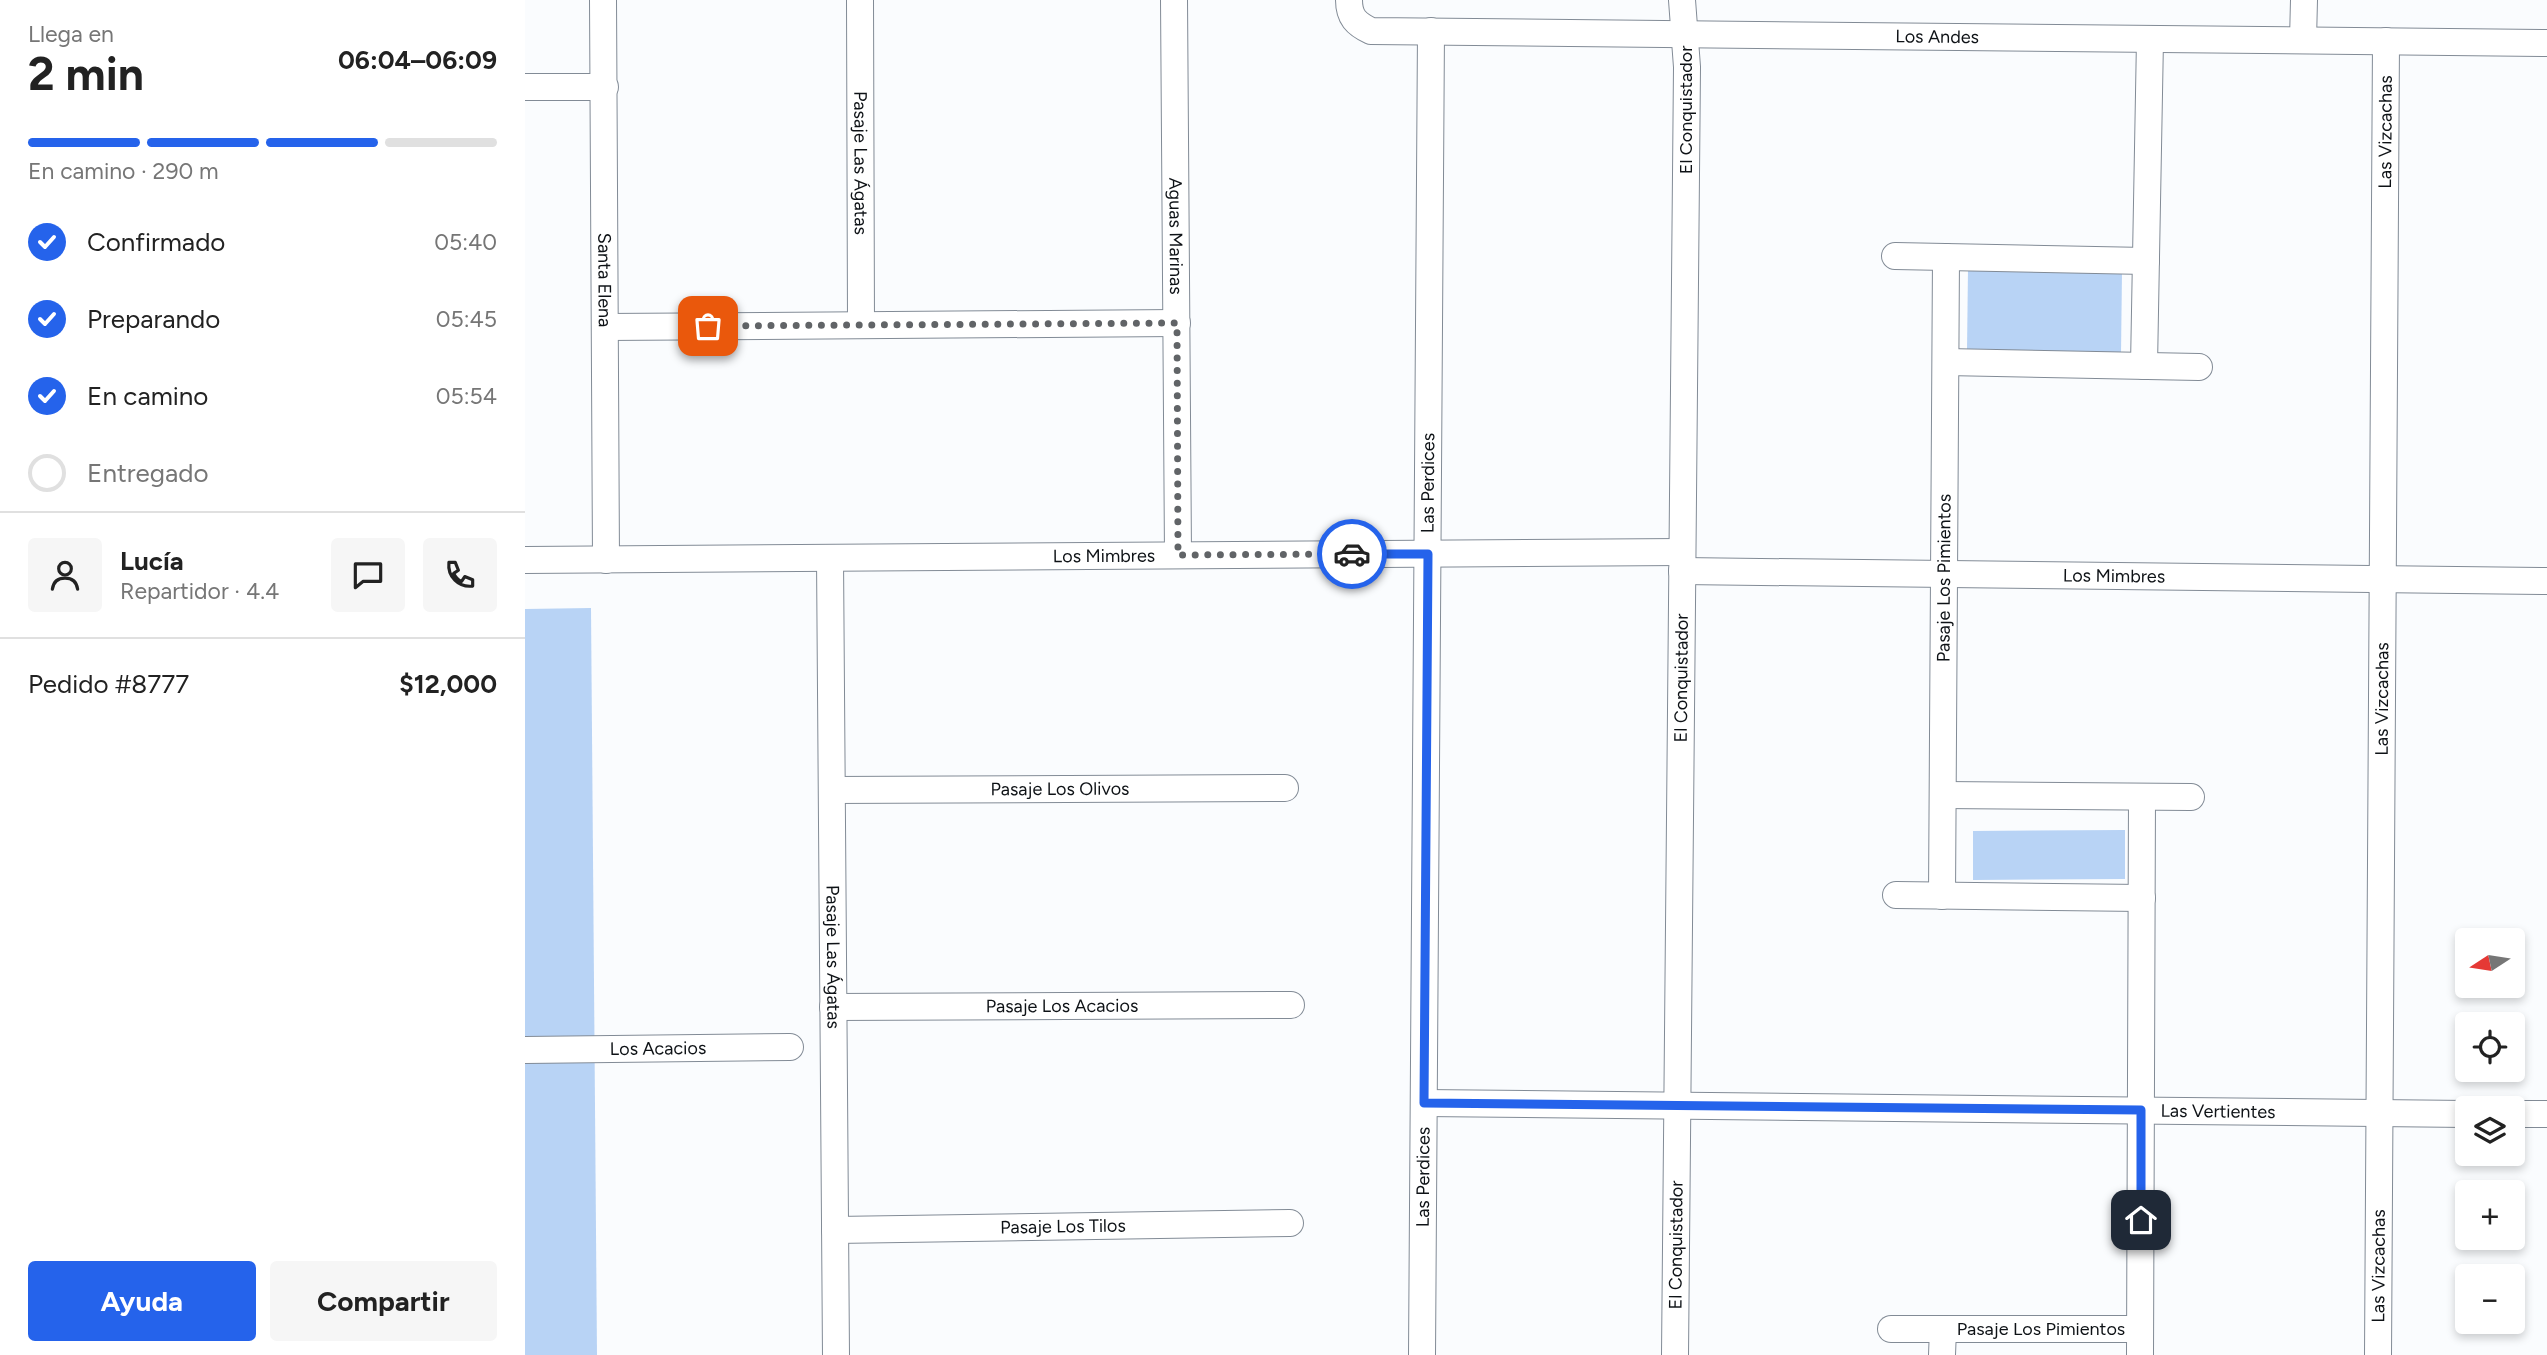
<!DOCTYPE html>
<html lang="es">
<meta charset="utf-8">
<style>
:root{--surface:#fff;--page:#f6f6f6;--text:#222;--muted:#767676;--line:#e0e0e0;--accent:#2563eb}
body{margin:0;font-family:Figtree,sans-serif;background:var(--page);color:var(--text);height:100vh;display:flex;flex-direction:column;font-size:26px;white-space:nowrap}
*{box-sizing:border-box;margin:0}
p{font-size:23px;color:var(--muted)}
.icon{flex:none;width:38px;height:38px;fill:none;stroke:currentColor;stroke-width:2;stroke-linecap:round;stroke-linejoin:round}
.map{position:relative;flex:1;overflow:hidden}
.sheet{display:flex;flex-direction:column;background:var(--surface);width:525px}
.sheet>*{flex:none}
.needle{width:46px;rotate:258deg}
.buttons{position:absolute;left:1930px;top:928px;display:grid;gap:14px}
.buttons a{display:grid;place-items:center;width:70px;height:70px;border-radius:7px;background:var(--surface);box-shadow:0 4px 10px #0003;font-size:35px}
.pin{position:absolute;display:grid;place-items:center;width:60px;height:60px;color:#fff;margin:-30px;border-radius:14px;box-shadow:0 4px 10px #0006}
.courier{position:absolute;display:grid;place-items:center;width:70px;height:70px;margin:-35px;border:5px solid #2563eb;border-radius:50%;background:#fff;color:#222;box-shadow:0 2px 9px #0007}
.overview em{font-style:normal;font-weight:700}
.overview div{display:flex;flex-direction:column-reverse}
.overview{display:flex;align-items:center;justify-content:space-between;height:119px;padding:0 28px}
h1{font-size:46px;font-weight:700;line-height:52px}
.bar{display:grid;grid-template-columns:repeat(4,1fr);gap:10px 7px;align-content:center;height:84px;padding:0 28px}
.bar i{height:9px;border-radius:5px;background:var(--line)}
.bar .current{background:var(--accent)}
.bar p{grid-column:span 4}
.line{display:flex;align-items:center;gap:18px;padding:0 28px;border-top:2px solid var(--line)}
.line div{flex:1}
.round{display:grid;place-items:center;flex:none;width:74px;height:74px;border-radius:7px;background:var(--page)}
ol{padding:0 28px;list-style:none}
li{display:flex;align-items:center;gap:21px;height:77px}
li p{margin-inline-start:auto}
li .icon{padding:7px;border-radius:50%;background:var(--accent);color:#fff;stroke-width:4}
li:last-child{color:var(--muted)}
li i{width:38px;height:38px;border:4px solid var(--line);border-radius:50%}
.button{display:flex;gap:14px;margin-top:auto;padding:14px 28px}
.button a{flex:1;height:80px;border-radius:7px;background:var(--accent);color:#fff;font-size:28px;font-weight:700;line-height:80px;text-align:center}
.button a+a{background:var(--page);color:var(--text)}
main{display:flex;flex:1;min-height:0}
.map>svg:first-child{display:block}
</style>
<main>
<section class="sheet">
<div class="overview"><div><h1>2 min</h1><p>Llega en</p></div><em>06:04–06:09</em></div>
<div class="bar"><i class="current"></i><i class="current"></i><i class="current"></i><i></i><p>En camino · 290 m</p></div>
<ol>
<li><svg class="icon" aria-label="check" viewBox="0 0 24 24"><path d="M5 12l5 5 9-10"/></svg>Confirmado<p>05:40</p></li>
<li><svg class="icon" aria-label="check" viewBox="0 0 24 24"><path d="M5 12l5 5 9-10"/></svg>Preparando<p>05:45</p></li>
<li><svg class="icon" aria-label="check" viewBox="0 0 24 24"><path d="M5 12l5 5 9-10"/></svg>En camino<p>05:54</p></li>
<li><i></i>Entregado</li>
</ol>
<div class="line" style="height:126px"><a class="round"><svg class="icon" aria-label="person" viewBox="0 0 24 24"><circle cx="12" cy="8" r="4"/><path d="M4 21q1-7 8-7t8 7"/></svg></a><div><b>Lucía</b><p>Repartidor · 4.4</p></div><a class="round"><svg class="icon" aria-label="chat" viewBox="0 0 24 24"><path d="M4 5h16v11H9l-5 4z"/></svg></a><a class="round"><svg class="icon" aria-label="phone" viewBox="0 0 24 24"><path d="M5 4h4l2 5-3 2q2 4 5 5l2-3 5 2v4C11 20 4 13 5 4z"/></svg></a></div>
<div class="line" style="height:91px"><div>Pedido #8777</div><b>$12,000</b></div>
<div class="button"><a>Ayuda</a><a>Compartir</a></div>
</section>
<div class="map">
<svg width="2022" height="1355" viewBox="0 0 2022 1355">
<rect width="100%" height="100%" fill="#fafcfe"/>
<g fill="#b8d3f5">
<polygon points="1443,269 1597,272 1596,354 1442,350"/>
<polygon points="66,608 72,1355 0,1355 0,609"/>
<polygon points="1600,830 1600,879 1448,880 1448,831"/>
</g>
<g fill="none" stroke-linecap="round" stroke-linejoin="round">
<g stroke="#828b96" stroke-width="28">
<g id="minor">
<path id="s1" d="M78 0 81 560"/>
<path id="s2" d="M335 0 336 325"/>
<path id="s3" d="M649 0 653 555"/>
<path id="s4" d="M824 0C824 17 831 24 846 31L2022 43"/>
<polyline points="1778,40 1779,0"/>
<polyline points="0,87 80,87"/>
<polyline points="1370,256 1621,261"/>
<polyline points="80,327 652,323"/>
<polyline points="1421,362 1674,367"/>
<polyline points="1619,366 1625,39"/>
<path id="s5" d="M305 558 311 1355"/>
<path id="s6" d="M0 560 1157 552"/>
<path id="s7" d="M1157 571 2022 581"/>
<path id="s8" d="M307 790 760 788"/>
<polyline points="1418,795 1666,797"/>
<polyline points="1371,895 1617,898"/>
<path id="s9" d="M1417 896 1421 257"/>
<path id="s10" d="M308 1007 766 1005"/>
<path id="s11" d="M0 1050 265 1047"/>
<path id="s12" d="M899 1103 1942 1114"/>
<polyline points="1988,1114 2022,1114"/>
<path id="s13" d="M310 1230 765 1223"/>
<path id="s14" d="M1366 1329H1615"/>
<path id="s15" d="M897 1355 906 31"/>
<path id="s16" d="M1150 1355 1162 67 1157 0"/>
<polyline points="1417,1355 1418,1329"/>
<polyline points="1615,1355 1617,797"/>
<path id="s17" d="M1853 1355 1861 41"/>
</g>
</g>
<use href="#minor" stroke="#fff" stroke-width="26"/>
</g>
<g fill="none" stroke-linecap="round" stroke-linejoin="round">
<polyline stroke="#616467" stroke-width="7" stroke-dasharray="0 12.6" points="183,326 652,323 653,555 827,554"/>
<polyline stroke="#2563eb" stroke-width="9" points="827,554 903,554 899,1103 1616,1110 1616,1220"/>
</g>
<g text-anchor="middle" stroke-width="5" stroke-linejoin="round" paint-order="stroke">
<g font-size="18" fill="#0e1216" stroke="#fff">
<text dy="6" stroke="none"><textPath href="#s4" startOffset="607">Los Andes</textPath></text>
<text transform="translate(1161 110) rotate(-90)" y="6">El Conquistador</text>
<text dy="6" stroke="none"><textPath href="#s17" startOffset="1223">Las Vizcachas</textPath></text>
<text dy="6" stroke="none"><textPath href="#s2" startOffset="163">Pasaje Las Ágatas</textPath></text>
<text dy="6" stroke="none"><textPath href="#s3" startOffset="236">Aguas Marinas</textPath></text>
<text dy="6" stroke="none"><textPath href="#s1" startOffset="280">Santa Elena</textPath></text>
<text dy="6" stroke="none"><textPath href="#s15" startOffset="872">Las Perdices</textPath></text>
<text dy="6" stroke="none"><textPath href="#s6" startOffset="579">Los Mimbres</textPath></text>
<text dy="6" stroke="none"><textPath href="#s7" startOffset="432">Los Mimbres</textPath></text>
<text dy="6" stroke="none"><textPath href="#s9" startOffset="318">Pasaje Los Pimientos</textPath></text>
<text dy="6" stroke="none"><textPath href="#s16" startOffset="677">El Conquistador</textPath></text>
<text dy="6" stroke="none"><textPath href="#s17" startOffset="656">Las Vizcachas</textPath></text>
<text dy="6" stroke="none"><textPath href="#s8" startOffset="228">Pasaje Los Olivos</textPath></text>
<text dy="6" stroke="none"><textPath href="#s5" startOffset="399">Pasaje Las Ágatas</textPath></text>
<text dy="6" stroke="none"><textPath href="#s10" startOffset="229">Pasaje Los Acacios</textPath></text>
<text dy="6" stroke="none"><textPath href="#s11" startOffset="133">Los Acacios</textPath></text>
<text dy="6" stroke="none"><textPath href="#s12" startOffset="794">Las Vertientes</textPath></text>
<text dy="6" stroke="none"><textPath href="#s15" startOffset="178">Las Perdices</textPath></text>
<text dy="6" stroke="none"><textPath href="#s13" startOffset="228">Pasaje Los Tilos</textPath></text>
<text dy="6" stroke="none"><textPath href="#s16" startOffset="110">El Conquistador</textPath></text>
<text dy="6" stroke="none"><textPath href="#s17" startOffset="89">Las Vizcachas</textPath></text>
<text dy="6" stroke="none"><textPath href="#s14" startOffset="150">Pasaje Los Pimientos</textPath></text>
</g>
</g>
</svg>
<div class="buttons">
<a><svg class="needle" viewBox="-14 -14 28 28"><path d="M0-13l5 13h-10z" fill="#e53935"/><path d="M0 13l5-13h-10z" fill="#767676"/></svg></a>
<a><svg class="icon" aria-label="locate" viewBox="0 0 24 24"><circle cx="12" cy="12" r="6"/><path d="M12 2v4M12 18v4M2 12h4M18 12h4"/></svg></a>
<a><svg class="icon" aria-label="layers" viewBox="0 0 24 24"><path d="M12 4l9 5-9 5-9-5zM3 14l9 5 9-5"/></svg></a>
<a>+</a>
<a>−</a>
</div>
<div class="pin" style="left:183px;top:326px;background:#ea580c"><svg class="icon" aria-label="bag" viewBox="0 0 24 24"><path d="M5 8h14l-1 12H6zM9 8a3 3 0 0 1 6 0"/></svg></div>
<div class="pin" style="left:1616px;top:1220px;background:#1f2937"><svg class="icon" aria-label="home" viewBox="0 0 24 24"><path d="M3 11l9-7 9 7M6 9v11h12V9"/></svg></div>
<div class="courier" style="left:827px;top:554px"><svg class="icon" aria-label="car" viewBox="0 0 24 24"><path d="M5 17H2v-5l4-1 3-4h7l3 4 3 1v5h-3M9 17h6M6 11h13"/><circle cx="7" cy="17" r="2"/><circle cx="17" cy="17" r="2"/></svg></div>
</div>
</main>
